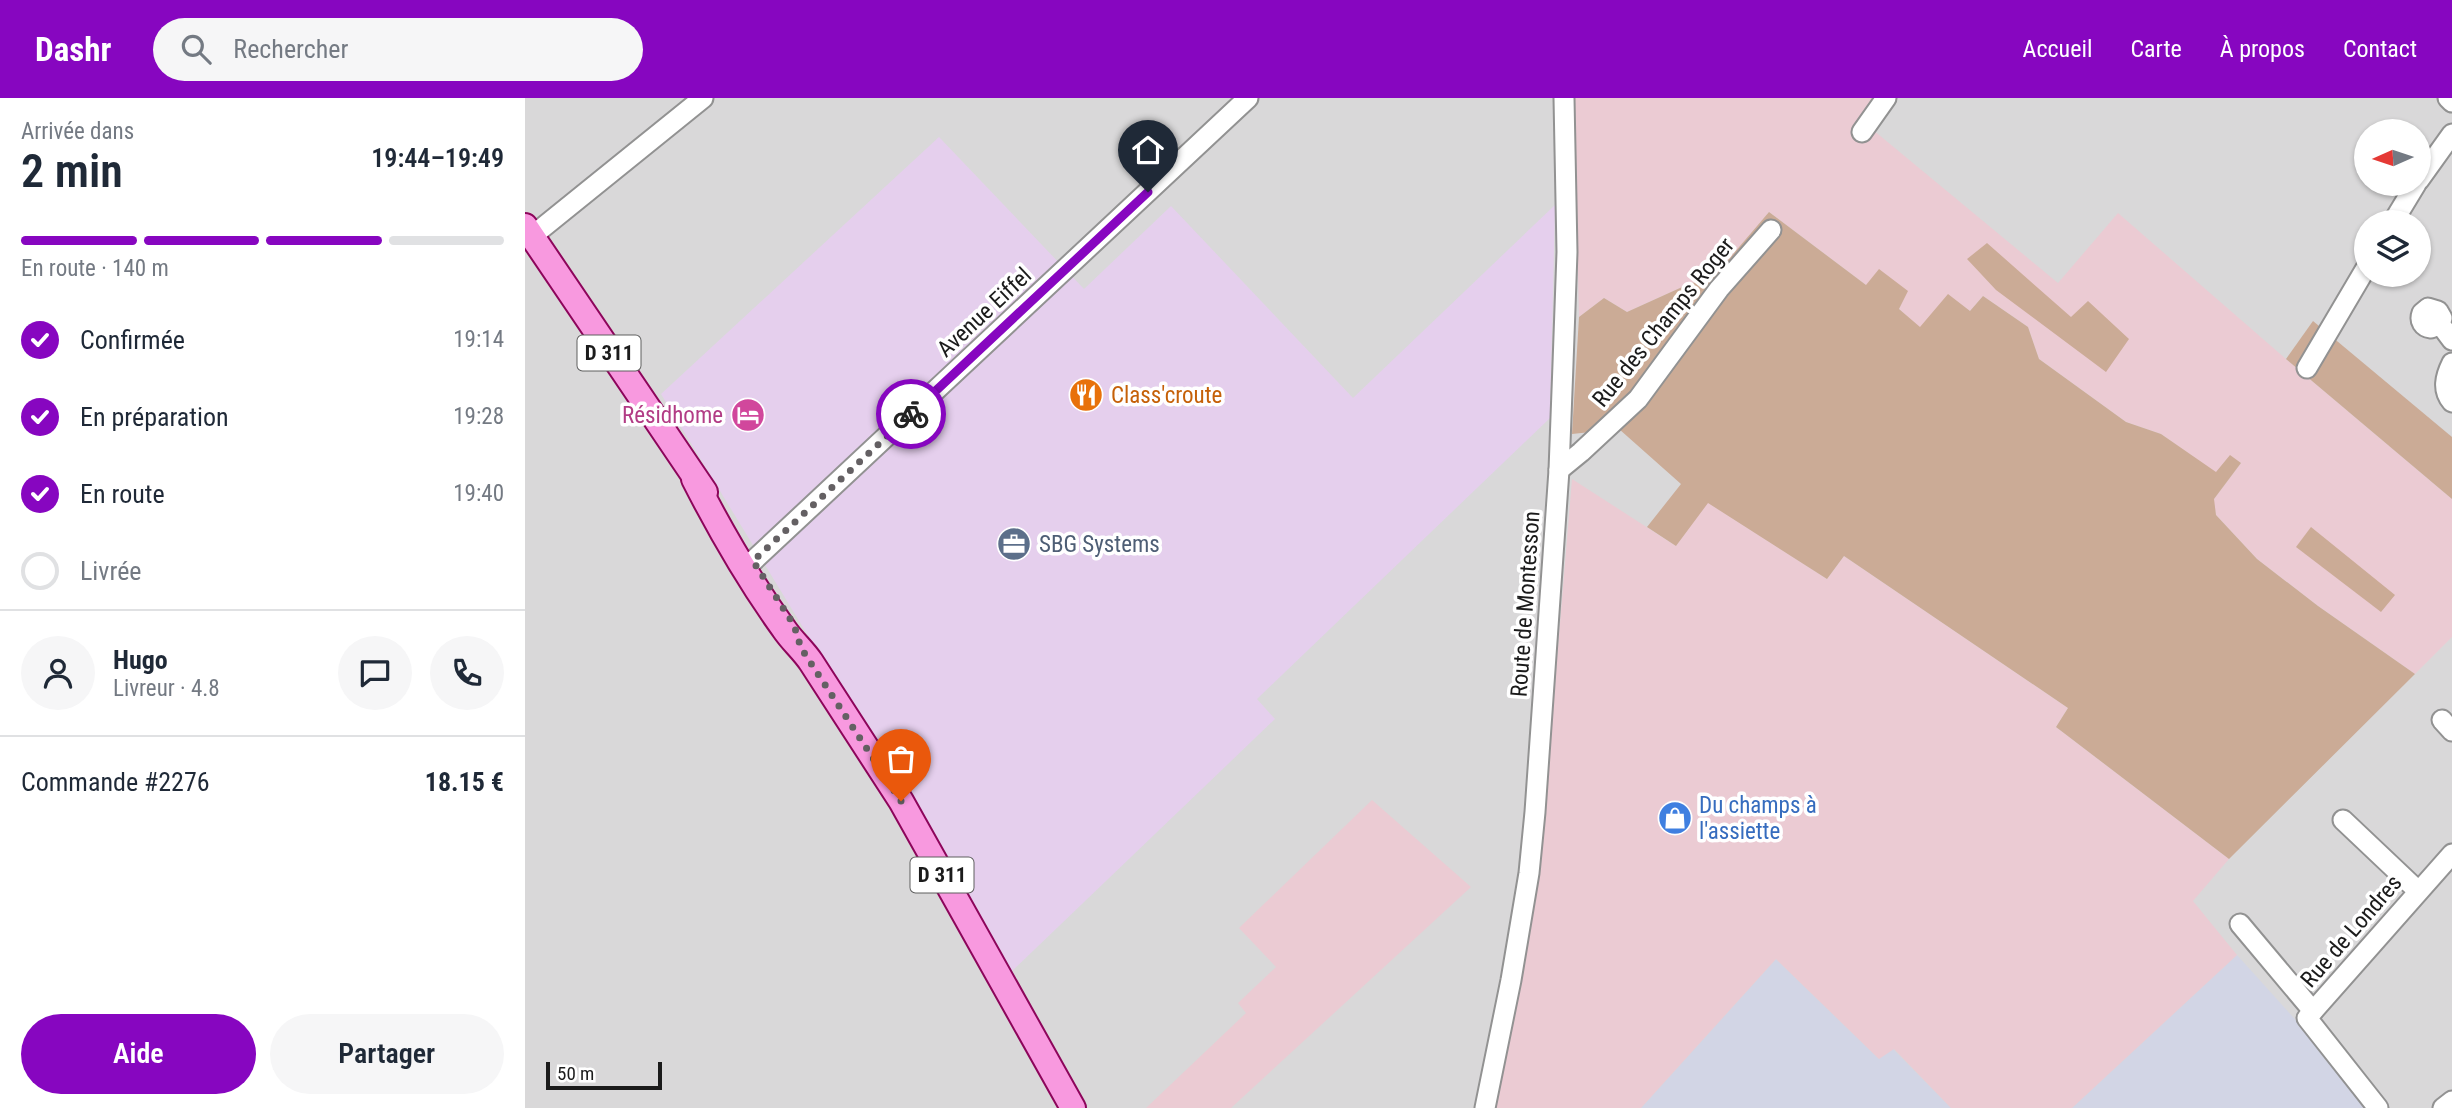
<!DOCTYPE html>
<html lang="fr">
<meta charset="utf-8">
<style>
:root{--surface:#fff;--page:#f6f6f7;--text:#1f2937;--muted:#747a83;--line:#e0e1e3;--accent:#8706c0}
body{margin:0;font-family:"Roboto Condensed",sans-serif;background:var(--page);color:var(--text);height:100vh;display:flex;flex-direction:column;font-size:26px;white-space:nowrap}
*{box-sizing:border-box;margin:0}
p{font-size:23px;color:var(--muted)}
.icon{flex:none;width:38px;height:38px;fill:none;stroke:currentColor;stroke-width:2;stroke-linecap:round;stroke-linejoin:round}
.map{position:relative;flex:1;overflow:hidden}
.panel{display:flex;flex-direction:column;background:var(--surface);width:525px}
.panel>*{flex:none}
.needle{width:46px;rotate:267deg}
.fabs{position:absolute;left:1829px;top:21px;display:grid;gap:14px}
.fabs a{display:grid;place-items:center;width:77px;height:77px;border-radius:50%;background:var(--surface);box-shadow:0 2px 5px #0004;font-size:35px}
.scale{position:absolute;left:21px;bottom:18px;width:116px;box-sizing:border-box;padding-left:7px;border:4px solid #1b1b1b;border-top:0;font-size:19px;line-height:24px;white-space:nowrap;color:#1b1b1b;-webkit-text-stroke:5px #fff;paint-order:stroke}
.pin{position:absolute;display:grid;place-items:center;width:60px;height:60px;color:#fff;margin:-72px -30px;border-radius:50% 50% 50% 0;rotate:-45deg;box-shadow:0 0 7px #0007}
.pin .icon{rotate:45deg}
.courier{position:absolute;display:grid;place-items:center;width:70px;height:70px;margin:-35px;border:5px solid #8706c0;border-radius:50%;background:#fff;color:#222;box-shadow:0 2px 9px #0007}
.overview em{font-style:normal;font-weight:600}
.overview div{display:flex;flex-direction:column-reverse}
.overview{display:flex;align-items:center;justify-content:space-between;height:119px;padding:0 21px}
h1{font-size:46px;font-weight:600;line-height:52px}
.bar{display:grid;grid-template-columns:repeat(4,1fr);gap:10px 7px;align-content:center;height:84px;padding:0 21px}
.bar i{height:9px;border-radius:5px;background:var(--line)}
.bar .selected{background:var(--accent)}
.bar p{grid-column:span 4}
.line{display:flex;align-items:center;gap:18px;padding:0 21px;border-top:2px solid var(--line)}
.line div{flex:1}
.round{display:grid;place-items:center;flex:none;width:74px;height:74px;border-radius:37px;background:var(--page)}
ol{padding:0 21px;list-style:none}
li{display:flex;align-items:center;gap:21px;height:77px}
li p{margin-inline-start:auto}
li .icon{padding:7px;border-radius:50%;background:var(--accent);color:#fff;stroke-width:4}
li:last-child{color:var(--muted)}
li i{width:38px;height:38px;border:4px solid var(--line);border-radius:50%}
.button{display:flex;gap:14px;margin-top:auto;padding:14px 21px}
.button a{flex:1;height:80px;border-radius:42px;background:var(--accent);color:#fff;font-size:28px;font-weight:600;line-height:80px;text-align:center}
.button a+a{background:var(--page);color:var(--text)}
header{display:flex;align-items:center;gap:42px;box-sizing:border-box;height:98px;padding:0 35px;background:var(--accent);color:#fff}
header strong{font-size:33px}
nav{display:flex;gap:38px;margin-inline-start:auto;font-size:24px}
.search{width:490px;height:63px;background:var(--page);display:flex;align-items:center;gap:18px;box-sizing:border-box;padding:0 24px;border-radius:38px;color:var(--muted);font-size:26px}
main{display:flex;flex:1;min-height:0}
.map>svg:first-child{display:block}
</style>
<header>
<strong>Dashr</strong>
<div class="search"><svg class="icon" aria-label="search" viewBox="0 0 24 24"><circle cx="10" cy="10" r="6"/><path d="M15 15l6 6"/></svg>Rechercher</div>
<nav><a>Accueil</a><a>Carte</a><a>À propos</a><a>Contact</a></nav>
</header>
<main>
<section class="panel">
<div class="overview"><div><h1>2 min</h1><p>Arrivée dans</p></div><em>19:44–19:49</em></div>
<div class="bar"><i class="selected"></i><i class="selected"></i><i class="selected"></i><i></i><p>En route · 140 m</p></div>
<ol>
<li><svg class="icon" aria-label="check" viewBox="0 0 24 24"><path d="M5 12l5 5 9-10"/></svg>Confirmée<p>19:14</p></li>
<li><svg class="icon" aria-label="check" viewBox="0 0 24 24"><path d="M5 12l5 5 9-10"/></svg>En préparation<p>19:28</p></li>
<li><svg class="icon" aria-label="check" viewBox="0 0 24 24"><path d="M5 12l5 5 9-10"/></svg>En route<p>19:40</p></li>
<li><i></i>Livrée</li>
</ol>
<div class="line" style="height:126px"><a class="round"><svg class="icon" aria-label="person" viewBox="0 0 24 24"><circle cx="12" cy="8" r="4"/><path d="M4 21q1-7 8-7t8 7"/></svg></a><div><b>Hugo</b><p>Livreur · 4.8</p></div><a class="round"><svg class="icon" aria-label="chat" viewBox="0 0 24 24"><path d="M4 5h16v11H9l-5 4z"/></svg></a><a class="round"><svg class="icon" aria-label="phone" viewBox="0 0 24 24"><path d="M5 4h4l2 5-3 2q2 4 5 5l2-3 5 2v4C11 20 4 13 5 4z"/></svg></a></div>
<div class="line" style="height:91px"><div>Commande #2276</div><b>18.15 €</b></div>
<div class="button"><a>Aide</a><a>Partager</a></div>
</section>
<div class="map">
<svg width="1927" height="1010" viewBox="0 0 1927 1010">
<rect width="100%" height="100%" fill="#ece0e8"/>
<path fill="#d9d8d9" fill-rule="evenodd" d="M0 0H1927V1010H0ZM1841 33H1894V86H1841ZM1841 124H1894V177H1841Z"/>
<polygon fill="#e5cfed" points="414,39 559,191 646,108 828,300 1030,107 1025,320 732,601 750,621 487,873 136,296"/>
<g fill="#d2d5e5">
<polygon points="1712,857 1804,959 1843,1010 1547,1010"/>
<polygon points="1251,861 1353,960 1368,951 1426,1010 1116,1010"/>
</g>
<g fill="#ebcbd3">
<polygon points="1049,0 1350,0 1336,22 1533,185 1593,115 1761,261 1927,401 1927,539 1890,576 1793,508 1732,461 1691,417 1688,402 1716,365 1705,358 1691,375 1636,336 1601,324 1514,261 1503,229 1458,198 1445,213 1423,197 1395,230 1374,211 1382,193 1341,187 1244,114 1185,183 1166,185 1102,214 1079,200 1054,219"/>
<polygon points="1047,381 1151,448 1182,404 1302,481 1319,458 1543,610 1531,629 1704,761 1668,803 1712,857 1547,1010 1426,1010 1369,951 1354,961 1251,861 1116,1010 969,1010 1015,767"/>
<polygon points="847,702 946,789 706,1010 621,1010 721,915 713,905 751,869 714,830"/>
</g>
<g fill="#cbab96">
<polygon points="1244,114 1341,187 1354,171 1383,193 1374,211 1395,229 1423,196 1445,213 1458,198 1503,229 1514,261 1601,324 1636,336 1691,374 1705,357 1716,365 1689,401 1691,417 1732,461 1793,508 1890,576 1704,761 1531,629 1543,610 1319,458 1302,481 1183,405 1151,448 1122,429 1156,386 1094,331 1047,336 1054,219 1079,200 1102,214 1166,185 1185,183"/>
<polygon points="1462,145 1546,219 1563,203 1604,241 1581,274 1471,192 1442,161"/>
<polygon points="1788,223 1927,339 1927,401 1761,261"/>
<polygon points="1786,429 1870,497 1856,514 1771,449"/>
</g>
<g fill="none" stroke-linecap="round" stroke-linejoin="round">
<g stroke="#929292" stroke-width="23">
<g id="minor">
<polyline points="1923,0 1927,4"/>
<polyline points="1337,34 1361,0"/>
<polyline points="1894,82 1927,36"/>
<polyline points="1868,124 1891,86"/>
<polyline points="6,139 178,0"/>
<path d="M1915 226 1906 230C1898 229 1894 223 1897 215L1903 210 1913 213 1917 220 1915 226 1927 242"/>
<path d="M1927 265C1920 279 1917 292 1927 304"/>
<polyline points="1782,270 1841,170"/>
<polyline points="1034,372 1056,354 1113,301 1194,191 1246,132"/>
<polyline points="228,463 723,0"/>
<polyline points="1917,622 1927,633"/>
<polyline points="1818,722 1893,793"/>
<polyline points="1715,826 1788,913"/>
<polyline points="960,1010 986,882 1004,775 1010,714 1034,372 1038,266 1042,154 1039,0"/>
<polyline points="1853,1010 1782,920 1927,756"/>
<polyline points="1918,1010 1927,1003"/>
</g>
</g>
<g stroke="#8d055b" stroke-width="28">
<g id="major">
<polyline points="0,128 180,394"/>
<path d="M169 381C195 432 225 484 259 531 267 543 278 552 286 564L376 703 548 1010"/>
</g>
</g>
<use href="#minor" stroke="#fff" stroke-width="19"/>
<use href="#major" stroke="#f899df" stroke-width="24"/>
</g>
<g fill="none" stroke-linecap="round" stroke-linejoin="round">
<polyline stroke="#646063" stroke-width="7" stroke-dasharray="0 12.6" points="376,703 276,550 269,527 228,463 386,316"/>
<polyline stroke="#8706c0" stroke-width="9" points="386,316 623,94"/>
</g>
<defs>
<g id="restaurant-disc" transform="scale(1.75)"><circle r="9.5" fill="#e8710a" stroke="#fff"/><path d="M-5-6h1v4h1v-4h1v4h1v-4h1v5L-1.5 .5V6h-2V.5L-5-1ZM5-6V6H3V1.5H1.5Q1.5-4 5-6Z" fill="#fff"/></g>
<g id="hotel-disc" transform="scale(1.75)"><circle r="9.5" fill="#d1479c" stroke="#fff"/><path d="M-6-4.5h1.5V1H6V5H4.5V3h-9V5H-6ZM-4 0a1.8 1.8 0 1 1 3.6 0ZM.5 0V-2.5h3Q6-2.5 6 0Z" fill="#fff"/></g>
<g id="office-disc" transform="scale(1.75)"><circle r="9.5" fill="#5c6f8a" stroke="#fff"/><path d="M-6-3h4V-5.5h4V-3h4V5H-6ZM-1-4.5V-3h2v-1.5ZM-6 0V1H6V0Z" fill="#fff"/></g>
<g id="shop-disc" transform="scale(1.75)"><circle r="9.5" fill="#3f7fe0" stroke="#fff"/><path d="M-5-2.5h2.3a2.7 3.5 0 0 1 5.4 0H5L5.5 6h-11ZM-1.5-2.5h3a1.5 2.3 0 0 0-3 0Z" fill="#fff"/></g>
</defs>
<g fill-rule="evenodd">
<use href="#restaurant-disc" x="561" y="297"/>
<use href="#hotel-disc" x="223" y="317"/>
<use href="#office-disc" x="489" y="446"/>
<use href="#shop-disc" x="1150" y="720"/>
</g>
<g text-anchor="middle" stroke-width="7" stroke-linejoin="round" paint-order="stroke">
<g fill="#fff" stroke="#5f5f5f" stroke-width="2">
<rect x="52.5" y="237.5" width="63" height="35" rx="5"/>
<rect x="385.5" y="759.5" width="63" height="35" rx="5"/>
</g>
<g font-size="21" font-weight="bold" fill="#1b1b1b">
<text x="84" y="262">D 311</text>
<text x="417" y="784">D 311</text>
</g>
<g font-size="23" fill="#1b1b1b" stroke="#fff">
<text transform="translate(459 214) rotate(-43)" y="8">Avenue Eiffel</text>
<text transform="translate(1138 224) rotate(-51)" y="8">Rue des Champs Roger</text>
<text transform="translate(1000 506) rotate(-86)" y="8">Route de Montesson</text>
<text transform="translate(1826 833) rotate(-49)" y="8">Rue de Londres</text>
</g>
<g font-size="23" fill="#c56008" stroke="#fff" text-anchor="start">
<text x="586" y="305">Class'croute</text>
</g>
<g font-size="23" fill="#b23c85" stroke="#fff" text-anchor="end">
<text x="198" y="325">Résidhome</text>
</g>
<g font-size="23" fill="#4e5e75" stroke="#fff" text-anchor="start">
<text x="514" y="454">SBG Systems</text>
</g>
<g font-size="23" fill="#366cbe" stroke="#fff" text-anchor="start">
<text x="1174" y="715">Du champs à<tspan x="1174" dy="26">l'assiette</tspan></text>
</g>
</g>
</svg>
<div class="fabs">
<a><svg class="needle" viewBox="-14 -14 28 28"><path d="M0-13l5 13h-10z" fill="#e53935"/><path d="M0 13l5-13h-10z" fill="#747a83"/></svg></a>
<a><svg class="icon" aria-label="layers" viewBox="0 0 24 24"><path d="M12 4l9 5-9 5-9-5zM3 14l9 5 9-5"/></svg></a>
</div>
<div class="scale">50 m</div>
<div class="pin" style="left:376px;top:703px;background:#ea580c"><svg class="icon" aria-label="bag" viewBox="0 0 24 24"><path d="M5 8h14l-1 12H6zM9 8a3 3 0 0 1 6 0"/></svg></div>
<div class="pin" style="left:623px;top:94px;background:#1f2937"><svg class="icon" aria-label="home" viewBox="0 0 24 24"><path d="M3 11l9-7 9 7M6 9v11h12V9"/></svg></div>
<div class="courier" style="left:386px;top:316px"><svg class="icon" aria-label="bike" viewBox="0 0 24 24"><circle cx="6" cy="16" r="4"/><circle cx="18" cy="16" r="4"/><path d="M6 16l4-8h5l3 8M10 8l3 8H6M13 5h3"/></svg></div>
</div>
</main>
